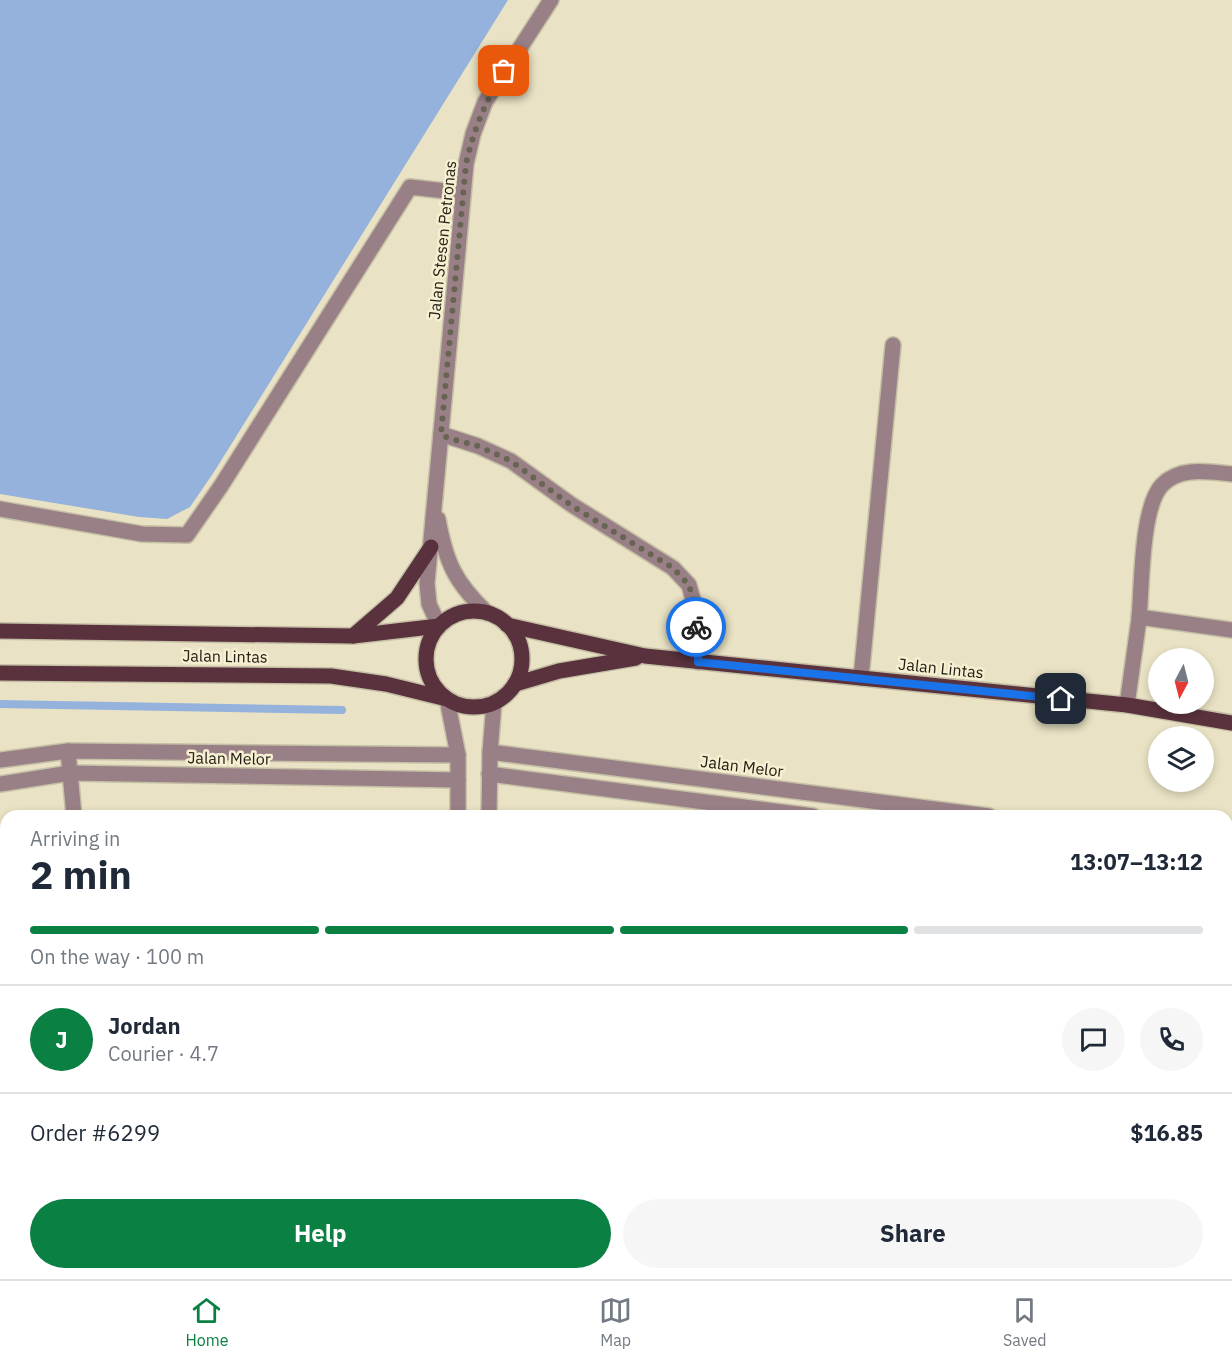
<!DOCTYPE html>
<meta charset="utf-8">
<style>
:root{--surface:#fff;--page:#f6f6f7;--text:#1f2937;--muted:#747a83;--line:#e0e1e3;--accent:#0b8043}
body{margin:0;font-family:"IBM Plex Sans",sans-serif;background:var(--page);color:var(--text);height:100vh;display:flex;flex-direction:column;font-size:22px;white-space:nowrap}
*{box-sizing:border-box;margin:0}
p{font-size:20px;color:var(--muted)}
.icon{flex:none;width:33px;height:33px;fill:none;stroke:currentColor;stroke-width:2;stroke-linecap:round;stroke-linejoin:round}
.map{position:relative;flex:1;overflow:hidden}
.side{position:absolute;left:0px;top:810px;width:1233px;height:470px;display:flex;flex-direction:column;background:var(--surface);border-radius:18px 18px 0 0;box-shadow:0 3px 9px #0003}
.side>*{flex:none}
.needle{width:39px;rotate:187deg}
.buttons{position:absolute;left:1148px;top:648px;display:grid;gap:12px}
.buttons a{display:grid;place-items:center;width:66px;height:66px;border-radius:50%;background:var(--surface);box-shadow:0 3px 9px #0003;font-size:30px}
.pin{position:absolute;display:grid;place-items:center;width:51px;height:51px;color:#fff;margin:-26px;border-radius:12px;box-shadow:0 3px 9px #0006}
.courier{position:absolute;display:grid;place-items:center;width:60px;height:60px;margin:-30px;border:4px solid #1a73e8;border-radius:50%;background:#fff;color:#222;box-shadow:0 2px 8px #0007}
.summary em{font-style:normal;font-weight:700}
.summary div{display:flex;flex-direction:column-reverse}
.summary{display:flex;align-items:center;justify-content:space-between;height:102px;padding:0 30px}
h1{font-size:39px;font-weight:700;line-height:45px}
.bar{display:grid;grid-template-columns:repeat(4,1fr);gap:9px 6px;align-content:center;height:72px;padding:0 30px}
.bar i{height:8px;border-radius:4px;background:var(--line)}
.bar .selected{background:var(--accent)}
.bar p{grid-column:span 4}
.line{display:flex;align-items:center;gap:15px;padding:0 30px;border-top:2px solid var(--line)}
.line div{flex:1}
.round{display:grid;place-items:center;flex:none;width:63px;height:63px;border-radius:32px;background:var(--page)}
.cta{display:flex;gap:12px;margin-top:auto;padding:12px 30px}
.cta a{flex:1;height:69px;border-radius:36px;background:var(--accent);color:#fff;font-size:24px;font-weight:700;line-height:69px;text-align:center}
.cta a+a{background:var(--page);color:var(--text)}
.dock{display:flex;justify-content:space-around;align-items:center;height:84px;border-top:2px solid var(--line);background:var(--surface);font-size:16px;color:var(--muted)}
.dock a{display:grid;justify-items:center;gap:3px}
.dock .selected{color:var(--accent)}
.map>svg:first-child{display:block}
</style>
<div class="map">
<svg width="1232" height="1279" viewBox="0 0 1232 1279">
<rect width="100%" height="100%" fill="#e9e2c4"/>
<polygon fill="#94b2dc" points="0,0 508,0 214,472 190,507 167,519 139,517 0,494"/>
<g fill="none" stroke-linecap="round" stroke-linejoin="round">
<polyline stroke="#94b2dc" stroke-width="8" points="0,704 342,710"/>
<g stroke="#c5bfa5" stroke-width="18">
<g id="minor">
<polyline points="441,434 478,446 511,461 572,505 673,568 689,585 695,607 698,662"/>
<polyline points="0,509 142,534 187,535 221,486 410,187 463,193"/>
<path d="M438 519C446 563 455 582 487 613"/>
<polyline points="1139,617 1232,630"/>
<polyline points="439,626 429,604 427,583 466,164 473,134 485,102 551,0"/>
<polyline points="861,678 893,345"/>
<polyline points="447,699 458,755 458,816"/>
<path d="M1127 705C1131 676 1135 648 1139 619 1142 586 1141 507 1162 485 1180 466 1209 472 1232 474"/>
<polyline points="68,751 74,816"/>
<polyline points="490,752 989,816"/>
<polyline points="0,760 68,751 458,755"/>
<polyline points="489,774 813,816"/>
<polyline points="0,784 70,773 458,780"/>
<polyline points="489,816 490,752 494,703"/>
<polyline points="1227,857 1232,858"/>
<polyline points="0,874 6,873"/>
<polyline points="1227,879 1232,880"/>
<polyline points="0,927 6,926"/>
<polyline points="1227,966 1232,967"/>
<polyline points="0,1023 6,1022"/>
<polyline points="1227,1033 1232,1034"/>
<polyline points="0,1047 6,1046"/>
<polyline points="1227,1130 1232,1133"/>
<polyline points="1227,1153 1232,1156"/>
<polyline points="459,1274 459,1279"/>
<polyline points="54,1279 54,1274"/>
<polyline points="85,1279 85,1274"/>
<polyline points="488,1279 488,1274"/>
<polyline points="882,1279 883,1274"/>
<polyline points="911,1279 912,1274"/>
</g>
</g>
<g stroke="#c5bfa5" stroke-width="18">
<g id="major">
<circle cx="474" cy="659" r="48"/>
<polyline points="507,625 645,656 1127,705 1232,723"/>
<polyline points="0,631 353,636 439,626"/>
<polyline points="353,636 397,598 431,547"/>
<polyline points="0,673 331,676 386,684 447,699"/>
<polyline points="515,684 559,671 636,658"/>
</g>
</g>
<use href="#minor" stroke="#998086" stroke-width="15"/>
<use href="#major" stroke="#59323d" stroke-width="15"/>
</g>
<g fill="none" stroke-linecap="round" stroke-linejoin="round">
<path stroke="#686453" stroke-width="6" stroke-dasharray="0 10.8" d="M504 71C485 103 474 128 466 164L441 434 448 438 478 446 511 461 572 506 673 568 689 585 695 607 696 627"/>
<polyline stroke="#1a73e8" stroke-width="8" points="696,627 698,662 1061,699"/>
</g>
<g text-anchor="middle" stroke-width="5" stroke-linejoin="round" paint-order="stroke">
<g font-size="16" fill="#232016" stroke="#f7efd1">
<text transform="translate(442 240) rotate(-84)" y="6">Jalan Stesen Petronas</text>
<text transform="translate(225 656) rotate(1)" y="6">Jalan Lintas</text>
<text transform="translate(941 668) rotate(6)" y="6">Jalan Lintas</text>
<text transform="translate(229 758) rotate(1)" y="6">Jalan Melor</text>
<text transform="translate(742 766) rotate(7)" y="6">Jalan Melor</text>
</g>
</g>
</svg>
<div class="buttons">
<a><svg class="needle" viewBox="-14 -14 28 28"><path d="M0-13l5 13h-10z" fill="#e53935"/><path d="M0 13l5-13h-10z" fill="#747a83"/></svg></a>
<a><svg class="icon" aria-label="layers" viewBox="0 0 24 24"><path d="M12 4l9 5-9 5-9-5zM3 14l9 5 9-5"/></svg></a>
</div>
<div class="pin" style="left:504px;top:71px;background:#ea580c"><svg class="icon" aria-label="bag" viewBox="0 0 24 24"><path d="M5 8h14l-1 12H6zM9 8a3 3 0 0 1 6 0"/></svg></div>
<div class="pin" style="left:1061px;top:699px;background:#1f2937"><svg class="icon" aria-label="home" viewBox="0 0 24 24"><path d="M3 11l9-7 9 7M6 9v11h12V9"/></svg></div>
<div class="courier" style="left:696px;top:627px"><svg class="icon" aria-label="bike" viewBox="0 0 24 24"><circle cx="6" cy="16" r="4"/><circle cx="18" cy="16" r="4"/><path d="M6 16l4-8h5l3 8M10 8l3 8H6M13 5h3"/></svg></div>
<section class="side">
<div class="summary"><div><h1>2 min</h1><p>Arriving in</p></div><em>13:07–13:12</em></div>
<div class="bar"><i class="selected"></i><i class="selected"></i><i class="selected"></i><i></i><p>On the way · 100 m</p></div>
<div class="line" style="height:108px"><b class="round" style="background:var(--accent);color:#fff">J</b><div><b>Jordan</b><p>Courier · 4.7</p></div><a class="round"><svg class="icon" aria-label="chat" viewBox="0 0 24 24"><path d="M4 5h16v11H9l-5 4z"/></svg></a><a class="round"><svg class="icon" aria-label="phone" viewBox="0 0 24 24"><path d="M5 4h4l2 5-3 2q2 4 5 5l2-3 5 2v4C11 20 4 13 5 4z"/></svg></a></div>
<div class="line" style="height:78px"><div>Order #6299</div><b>$16.85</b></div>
<div class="cta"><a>Help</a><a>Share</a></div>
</section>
</div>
<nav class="dock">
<a class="selected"><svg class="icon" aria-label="home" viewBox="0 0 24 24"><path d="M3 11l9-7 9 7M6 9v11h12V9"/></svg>Home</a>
<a><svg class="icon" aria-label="map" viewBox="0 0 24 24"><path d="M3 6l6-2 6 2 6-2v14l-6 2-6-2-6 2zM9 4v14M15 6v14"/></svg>Map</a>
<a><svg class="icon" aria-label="saved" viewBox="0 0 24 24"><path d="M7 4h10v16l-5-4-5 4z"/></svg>Saved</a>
</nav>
